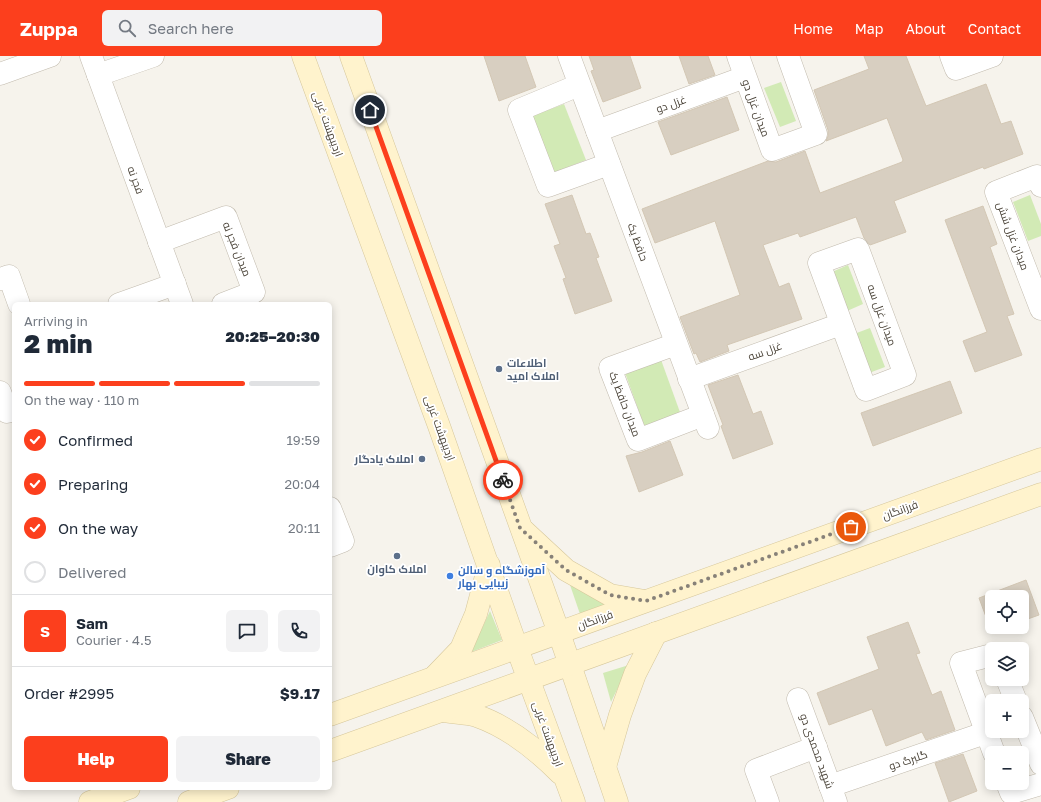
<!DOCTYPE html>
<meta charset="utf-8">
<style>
:root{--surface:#fff;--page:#f2f2f3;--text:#1f2937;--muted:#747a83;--line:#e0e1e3;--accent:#fc3f1d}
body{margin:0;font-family:"Golos Text",Cairo,sans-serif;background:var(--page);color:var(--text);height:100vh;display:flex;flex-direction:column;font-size:15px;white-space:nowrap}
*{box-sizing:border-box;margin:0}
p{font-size:13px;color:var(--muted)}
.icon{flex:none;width:22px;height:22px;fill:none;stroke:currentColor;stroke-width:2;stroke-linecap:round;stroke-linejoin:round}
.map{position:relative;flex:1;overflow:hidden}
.panel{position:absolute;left:12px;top:246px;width:320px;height:488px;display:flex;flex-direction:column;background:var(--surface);border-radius:6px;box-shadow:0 2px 10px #0003}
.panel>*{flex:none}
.controls{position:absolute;left:985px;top:534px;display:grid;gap:8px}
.controls a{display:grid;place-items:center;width:44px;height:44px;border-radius:6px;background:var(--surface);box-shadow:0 2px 10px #0003;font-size:20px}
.pin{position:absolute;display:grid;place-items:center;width:34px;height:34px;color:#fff;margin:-17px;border:2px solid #fff;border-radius:50%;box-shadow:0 1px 4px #0007}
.courier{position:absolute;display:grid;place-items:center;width:40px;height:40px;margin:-20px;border:3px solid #fc3f1d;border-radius:50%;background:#fff;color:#222;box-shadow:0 1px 5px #0007}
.overview em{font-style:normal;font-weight:800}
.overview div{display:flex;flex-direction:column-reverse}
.overview{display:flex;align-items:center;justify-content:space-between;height:68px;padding:0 12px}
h1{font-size:26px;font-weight:800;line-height:30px}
.bar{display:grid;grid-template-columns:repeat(4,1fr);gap:6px 4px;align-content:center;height:48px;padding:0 12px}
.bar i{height:5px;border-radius:3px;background:var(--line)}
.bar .selected{background:var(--accent)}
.bar p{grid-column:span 4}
.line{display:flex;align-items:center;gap:10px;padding:0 12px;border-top:1px solid var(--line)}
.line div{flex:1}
.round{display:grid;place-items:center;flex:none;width:42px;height:42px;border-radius:6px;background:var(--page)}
ol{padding:0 12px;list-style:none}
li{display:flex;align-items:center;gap:12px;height:44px}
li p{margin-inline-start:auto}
li .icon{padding:4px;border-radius:50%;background:var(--accent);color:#fff;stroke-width:4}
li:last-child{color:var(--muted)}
li i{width:22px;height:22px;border:2px solid var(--line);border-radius:50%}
.action{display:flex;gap:8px;margin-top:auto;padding:8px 12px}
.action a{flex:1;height:46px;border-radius:6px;background:var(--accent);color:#fff;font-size:16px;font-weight:800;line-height:46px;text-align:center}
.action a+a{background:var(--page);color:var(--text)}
header{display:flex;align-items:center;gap:24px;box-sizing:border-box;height:56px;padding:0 20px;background:var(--accent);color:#fff}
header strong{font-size:19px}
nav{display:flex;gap:22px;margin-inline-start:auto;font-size:14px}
.search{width:280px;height:36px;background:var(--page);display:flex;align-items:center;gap:10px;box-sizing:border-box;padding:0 14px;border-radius:6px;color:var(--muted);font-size:15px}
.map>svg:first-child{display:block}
</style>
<header>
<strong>Zuppa</strong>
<div class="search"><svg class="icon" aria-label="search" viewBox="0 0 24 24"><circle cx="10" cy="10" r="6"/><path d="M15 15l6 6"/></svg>Search here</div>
<nav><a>Home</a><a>Map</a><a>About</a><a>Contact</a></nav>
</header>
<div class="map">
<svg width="1041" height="746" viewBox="0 0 1041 746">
<rect width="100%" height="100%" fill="#f6f3ec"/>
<g fill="#d2eab5">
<polygon points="781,26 796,65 780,71 764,32"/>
<polygon points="564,48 586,104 550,118 529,61"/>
<polygon points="1030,139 1041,168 1041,180 1028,185 1013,146"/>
<polygon points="848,209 863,248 847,255 832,216"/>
<polygon points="870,272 885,311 869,317 854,278"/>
<polygon points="660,301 681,359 645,372 624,314"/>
<polygon points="570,529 606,548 580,558"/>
<polygon points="490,555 502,584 471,596"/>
<polygon points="629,609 611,646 603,617"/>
</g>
<g fill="#d8cfc1" stroke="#d3c7b4">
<polygon points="484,0 525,0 536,31 499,45"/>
<polygon points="589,0 630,0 641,32 603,46 591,15 594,14"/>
<polygon points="679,0 708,0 715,19 689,28"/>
<polygon points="864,0 906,0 926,50 986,28 1001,68 1011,65 1023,98 984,113 983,111 894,145 906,176 870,189 864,182 856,161 800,181 798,177 763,189 779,231 789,227 802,263 727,289 729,295 700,306 696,297 694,298 680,261 740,239 715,165 655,187 642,153 768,105 776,106 805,95 820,137 902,106 903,104 887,62 826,85 828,80 828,74 814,34 869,13"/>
<polygon points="727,41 739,74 671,99 658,66"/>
<polygon points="572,139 586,178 590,177 599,201 596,202 612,245 575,258 563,223 566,222 554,190 560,188 545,148"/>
<polygon points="983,150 997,188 990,191 1014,258 1007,260 1022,299 975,316 963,285 987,276 945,164"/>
<polygon points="738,319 753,358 761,355 773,388 733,403 721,370 723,369 708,329"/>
<polygon points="950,325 962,357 873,390 861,357"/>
<polygon points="670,385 683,419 639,436 626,400 642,396"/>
<polygon points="1026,524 1039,559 1022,565 1022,541 992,541 992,571 1007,571 992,577 979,542"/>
<polygon points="908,566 920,597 916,598 932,639 941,635 955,674 926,684 922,676 886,690 872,653 829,669 817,637 879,613 867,581"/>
<polygon points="963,698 977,735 949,746 935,707"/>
</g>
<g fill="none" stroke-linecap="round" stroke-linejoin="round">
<g stroke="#c2bbae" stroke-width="23">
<g id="street">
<polyline points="91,0 182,248"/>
<polyline points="569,0 708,372"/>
<polyline points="738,0 772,94 816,78 788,0"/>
<polyline points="951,0 956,13 992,0"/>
<polyline points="0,18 50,0"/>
<polyline points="98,19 153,0"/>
<polyline points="579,29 519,54 548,130 609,108"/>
<polyline points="597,75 745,21"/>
<polyline points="1041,130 1037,120 996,136 1041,253"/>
<polyline points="159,186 226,161 254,236 223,248"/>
<polygon points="858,193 905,319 866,334 819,207"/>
<polyline points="0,223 9,220 19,248"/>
<polyline points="119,248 175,228"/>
<polyline points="676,288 610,312 638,384 703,359"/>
<polyline points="689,323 841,268"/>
<polyline points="0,336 7,356 14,354"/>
<polyline points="330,452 343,485 330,490"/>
<polyline points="992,599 961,607 994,697"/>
<polyline points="1007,623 1016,645"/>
<polyline points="798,643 836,746"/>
<polyline points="1022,661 1041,708"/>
<polyline points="1007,727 1011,737 1041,728"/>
<polyline points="830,730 985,677"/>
<polyline points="768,746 756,714 816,691"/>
</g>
</g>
<g stroke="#d6c79b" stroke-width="23">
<g id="secondary">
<polyline points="303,0 439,370 517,592 574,746"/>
<polyline points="351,0 559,577 617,746"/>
<polyline points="524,475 566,514 610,539 645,545"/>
<polyline points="436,619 461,593 476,558 489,509"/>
<path d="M444 655C454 657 467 657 477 660 509 671 537 694 560 717"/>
<polyline points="330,659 1041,403"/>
<polyline points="330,695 1041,438"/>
<polyline points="605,711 620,659 635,618 656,577"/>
<polyline points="90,746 129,732"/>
<polyline points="189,746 228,732"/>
</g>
</g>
<use href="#street" stroke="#fff" stroke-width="22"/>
<use href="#secondary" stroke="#fff3cd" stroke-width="22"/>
</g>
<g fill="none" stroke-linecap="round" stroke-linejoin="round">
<polyline stroke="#878178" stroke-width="4" stroke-dasharray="0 7.2" points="503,424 520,472 566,514 610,539 646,545 851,471"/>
<polyline stroke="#fc3f1d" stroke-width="5" points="370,54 503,424"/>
</g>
<g fill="#5c6f8a" stroke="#fff" stroke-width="1.5">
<circle cx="499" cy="313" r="4"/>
<circle cx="422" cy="403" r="4"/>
<circle cx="397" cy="500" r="4"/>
</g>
<circle fill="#3f7fe0" stroke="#fff" stroke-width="1.5" cx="450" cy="520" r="4"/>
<g text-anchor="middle" stroke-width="3.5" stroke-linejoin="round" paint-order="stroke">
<g font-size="11" fill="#4b4439" stroke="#fff">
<text transform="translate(671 48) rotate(-20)" y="4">غزل دو</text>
<text transform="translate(756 52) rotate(70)" y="4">میدان غزل دو</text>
<text transform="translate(328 68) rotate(70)" y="4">اردیبهشت غربی</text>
<text transform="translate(136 124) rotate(70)" y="4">فجر نه</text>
<text transform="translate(1013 180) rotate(69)" y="4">میدان غزل شش</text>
<text transform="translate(638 186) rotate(70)" y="4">حافظ یک</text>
<text transform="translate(237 193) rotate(68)" y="4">میدان فجر نه</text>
<text transform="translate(882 259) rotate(70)" y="4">میدان غزل سه</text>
<text transform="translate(765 295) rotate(-20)" y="4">غزل سه</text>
<text transform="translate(625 348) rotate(69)" y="4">میدان حافظ یک</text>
<text transform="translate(440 372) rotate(70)" y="4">اردیبهشت غربی</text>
<text transform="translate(900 454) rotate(-20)" y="4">فرزانگان</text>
<text transform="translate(595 564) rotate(-20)" y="4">فرزانگان</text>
<text transform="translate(548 678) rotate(70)" y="4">اردیبهشت غربی</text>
<text transform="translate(817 695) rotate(70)" y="4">شهید محمدی دو</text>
<text transform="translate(908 704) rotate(-19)" y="4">گلبرگ دو</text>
</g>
<g font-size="11" font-weight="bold" fill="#4e5e75" stroke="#fff" text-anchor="start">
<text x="507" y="311">اطلاعات<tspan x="507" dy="13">املاک امید</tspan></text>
<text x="414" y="407" text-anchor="end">املاک یادگار</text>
<text x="397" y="517" text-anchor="middle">املاک کاوان</text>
</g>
<g font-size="11" font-weight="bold" fill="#366cbe" stroke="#fff" text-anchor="start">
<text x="458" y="518">آموزشگاه و سالن<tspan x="458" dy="13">زیبایی بهار</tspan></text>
</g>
</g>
</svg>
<div class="controls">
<a><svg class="icon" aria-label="locate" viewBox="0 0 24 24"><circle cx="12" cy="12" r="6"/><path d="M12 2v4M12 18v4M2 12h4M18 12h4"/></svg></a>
<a><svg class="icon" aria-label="layers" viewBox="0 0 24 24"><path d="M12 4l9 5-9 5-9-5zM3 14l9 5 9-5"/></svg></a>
<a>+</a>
<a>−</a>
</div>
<div class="pin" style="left:851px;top:471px;background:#ea580c"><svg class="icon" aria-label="bag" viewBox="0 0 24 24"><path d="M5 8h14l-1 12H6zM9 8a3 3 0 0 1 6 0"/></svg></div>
<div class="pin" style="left:370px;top:54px;background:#1f2937"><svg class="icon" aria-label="home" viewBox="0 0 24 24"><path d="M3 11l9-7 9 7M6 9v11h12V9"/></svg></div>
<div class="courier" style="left:503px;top:424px"><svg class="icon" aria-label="bike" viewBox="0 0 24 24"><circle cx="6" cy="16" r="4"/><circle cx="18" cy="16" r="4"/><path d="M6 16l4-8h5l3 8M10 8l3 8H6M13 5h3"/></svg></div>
<section class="panel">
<div class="overview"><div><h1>2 min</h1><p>Arriving in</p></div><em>20:25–20:30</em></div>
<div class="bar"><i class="selected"></i><i class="selected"></i><i class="selected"></i><i></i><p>On the way · 110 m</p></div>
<ol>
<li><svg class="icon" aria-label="check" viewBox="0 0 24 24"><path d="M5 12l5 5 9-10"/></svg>Confirmed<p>19:59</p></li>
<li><svg class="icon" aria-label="check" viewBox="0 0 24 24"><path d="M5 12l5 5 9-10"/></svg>Preparing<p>20:04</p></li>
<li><svg class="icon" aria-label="check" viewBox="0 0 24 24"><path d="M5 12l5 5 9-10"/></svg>On the way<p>20:11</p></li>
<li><i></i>Delivered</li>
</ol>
<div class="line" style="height:72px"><b class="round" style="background:var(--accent);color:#fff">S</b><div><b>Sam</b><p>Courier · 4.5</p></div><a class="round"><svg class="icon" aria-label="chat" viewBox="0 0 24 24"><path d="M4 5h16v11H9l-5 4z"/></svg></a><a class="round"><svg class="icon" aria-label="phone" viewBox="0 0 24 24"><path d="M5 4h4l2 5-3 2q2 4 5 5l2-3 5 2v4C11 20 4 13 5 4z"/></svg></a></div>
<div class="line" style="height:52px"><div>Order #2995</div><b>$9.17</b></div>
<div class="action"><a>Help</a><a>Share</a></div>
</section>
</div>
